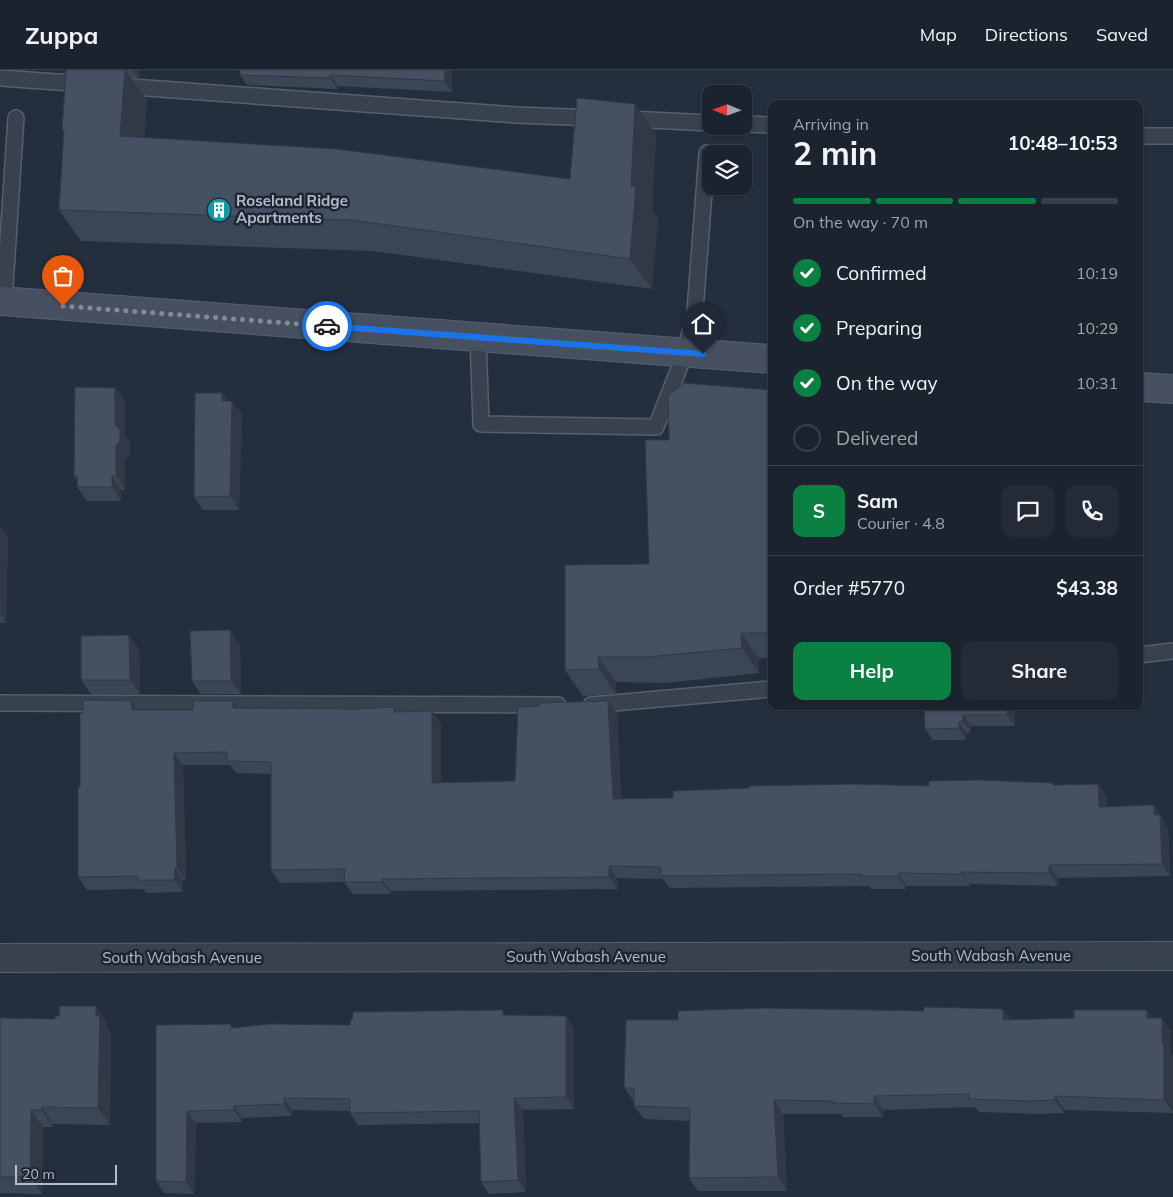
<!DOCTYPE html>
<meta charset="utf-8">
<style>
:root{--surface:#1b232e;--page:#242b36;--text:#f1f3f6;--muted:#a0a4aa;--line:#39404a;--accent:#0b8043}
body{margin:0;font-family:Mulish,sans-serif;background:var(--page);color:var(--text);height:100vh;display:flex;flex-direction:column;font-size:19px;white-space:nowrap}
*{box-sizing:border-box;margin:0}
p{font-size:16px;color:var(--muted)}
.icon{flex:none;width:28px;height:28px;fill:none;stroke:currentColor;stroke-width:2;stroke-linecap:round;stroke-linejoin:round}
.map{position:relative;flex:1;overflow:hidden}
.panel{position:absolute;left:768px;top:30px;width:375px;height:610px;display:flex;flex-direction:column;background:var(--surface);border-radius:10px;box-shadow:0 1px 4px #0004,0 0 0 1px var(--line)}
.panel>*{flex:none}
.needle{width:32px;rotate:271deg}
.controls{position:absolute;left:702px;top:15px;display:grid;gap:10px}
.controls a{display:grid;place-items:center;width:50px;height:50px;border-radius:10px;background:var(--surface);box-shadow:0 1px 4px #0004,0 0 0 1px var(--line);font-size:25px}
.scale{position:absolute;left:15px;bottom:12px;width:102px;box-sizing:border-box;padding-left:5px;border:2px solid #b4bcc9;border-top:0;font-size:14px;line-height:18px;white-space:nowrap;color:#b4bcc9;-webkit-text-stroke:4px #1d2633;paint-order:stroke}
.pin{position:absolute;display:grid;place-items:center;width:42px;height:42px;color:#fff;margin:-51px -21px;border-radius:50% 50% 50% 0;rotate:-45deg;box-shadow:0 0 5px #0007}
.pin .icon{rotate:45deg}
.courier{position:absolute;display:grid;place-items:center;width:50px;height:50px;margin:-25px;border:4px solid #1a73e8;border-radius:50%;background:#fff;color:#222;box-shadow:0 1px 6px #0007}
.headline em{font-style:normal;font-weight:700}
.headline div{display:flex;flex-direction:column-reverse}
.headline{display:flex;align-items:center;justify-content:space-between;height:85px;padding:0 25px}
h1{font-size:32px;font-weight:700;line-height:38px}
.bar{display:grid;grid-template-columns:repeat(4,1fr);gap:8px 5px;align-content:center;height:60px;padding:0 25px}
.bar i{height:6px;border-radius:4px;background:var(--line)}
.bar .current{background:var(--accent)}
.bar p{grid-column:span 4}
.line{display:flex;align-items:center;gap:12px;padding:0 25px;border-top:1px solid var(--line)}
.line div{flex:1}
.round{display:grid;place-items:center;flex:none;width:52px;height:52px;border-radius:10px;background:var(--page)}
ol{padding:0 25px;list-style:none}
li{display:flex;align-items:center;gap:15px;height:55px}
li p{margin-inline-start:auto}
li .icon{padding:5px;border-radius:50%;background:var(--accent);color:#fff;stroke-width:4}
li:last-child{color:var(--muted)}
li i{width:28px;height:28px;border:2px solid var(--line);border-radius:50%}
.primary-button{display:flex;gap:10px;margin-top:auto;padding:10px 25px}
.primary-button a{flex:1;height:58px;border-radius:10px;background:var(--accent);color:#fff;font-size:20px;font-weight:700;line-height:58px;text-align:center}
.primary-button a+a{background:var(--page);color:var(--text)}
header{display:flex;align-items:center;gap:30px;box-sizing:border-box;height:70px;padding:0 25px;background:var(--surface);border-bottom:1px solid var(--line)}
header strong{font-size:24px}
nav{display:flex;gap:28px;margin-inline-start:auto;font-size:18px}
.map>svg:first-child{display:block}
</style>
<header>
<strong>Zuppa</strong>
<nav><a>Map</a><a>Directions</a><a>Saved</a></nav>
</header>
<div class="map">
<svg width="1173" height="1127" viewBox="0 0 1173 1127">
<rect width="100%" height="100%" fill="#242f3e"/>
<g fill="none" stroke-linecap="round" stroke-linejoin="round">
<g stroke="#565f6c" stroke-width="18">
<g id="service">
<polyline points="0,8 86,14"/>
<polyline points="119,16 516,45 595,48"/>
<polyline points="628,49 711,53"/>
<polyline points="744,54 771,55"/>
<polyline points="1139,66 1173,66"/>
<polyline points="4,231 16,48"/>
<polyline points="478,267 481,354 656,357 685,283 695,241 707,83"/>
<polyline points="1139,585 1173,581"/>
<polyline points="0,633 558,635"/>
<polyline points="591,635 771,619"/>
</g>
</g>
<g stroke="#565f6c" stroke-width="30">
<polyline id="minor" points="0,888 1173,886"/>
</g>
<g stroke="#565f6c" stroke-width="30">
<g id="secondary">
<polyline points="0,231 771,289"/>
<polyline points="1139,317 1173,319"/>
</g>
</g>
<use href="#service" stroke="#38414e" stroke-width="15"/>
<use href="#minor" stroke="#38414e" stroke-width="28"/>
<use href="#secondary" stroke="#465061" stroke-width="28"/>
</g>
<g fill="#3b4654">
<polygon points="66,0 140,0 139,9 132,8 147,30 144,68 570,109 656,64 652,140 658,148 652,219 373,181 81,171 59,140 64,63 62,60"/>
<polygon points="452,0 452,22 338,16 338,19 247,15 240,5"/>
<polygon points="115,318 125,332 125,366 130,373 130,384 125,390 125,420 121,420 121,431 87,431 77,417 78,411 74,406"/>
<polygon points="771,320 771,588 759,588 759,603 666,613 616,612 616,624 583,626 565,600 649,494"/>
<polygon points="222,323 228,331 232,331 242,344 239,440 203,440 194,427"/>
<polygon points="0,456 8,467 6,553 0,553"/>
<polygon points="230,560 240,574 241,624 201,624 192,611"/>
<polygon points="139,579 140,624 91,624 81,610"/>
<polygon points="131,631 138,640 193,640 238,638 397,642 432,641 441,654 441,713 515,711 539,636 608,631 617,643 621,729 673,728 929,716 1054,715 1107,726 1107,737 1154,735 1168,758 1170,806 1058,808 1058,816 969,814 970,816 906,816 906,819 871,819 869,816 670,818 663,809 617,808 618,819 391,821 391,824 353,824 344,812 280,813 271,800 271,704 236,703 230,695 183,695 186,810 183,810 183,822 146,823 143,819 87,820 78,807 80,717 83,643"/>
<polygon points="924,636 1015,636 1015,656 971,656 971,662 966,663 966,670 933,670 925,659"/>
<polygon points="1003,939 1011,950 1074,948 1147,940 1152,948 1171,961 1171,983 1173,986 1173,1043 1065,1040 1064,1043 1039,1044 979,1042 975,1037 883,1040 883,1047 843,1047 841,1044 783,1044 787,1121 698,1121 689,1108 690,1051 644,1049 634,1036 634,1031 624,1018 678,950 924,941"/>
<polygon points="506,945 574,958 574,1039 523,1040 526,1122 489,1124 481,1112 479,1053 358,1055 350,1043 350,1041 292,1040 292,1046 242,1048 242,1052 196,1053 194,1124 164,1123 156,1111 156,955 233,958 350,955"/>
<polygon points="0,947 1,948 107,953 107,957 111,963 110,1055 53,1054 53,1057 43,1057 42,1124 0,1123"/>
</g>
<g fill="#303945">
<polygon points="125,0 147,30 142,97 120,66"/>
<polygon points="133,0 140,0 139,9"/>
<polygon points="445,0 452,0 452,22 444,11"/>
<polygon points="330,5 338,16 338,19 330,8"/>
<polygon points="635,34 656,64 652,140 658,148 652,219 630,189 631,116"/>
<polygon points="115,318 125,332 125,366 130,373 130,384 125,390 125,420 116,406"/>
<polygon points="222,323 231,336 222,331"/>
<polygon points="232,331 242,344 239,440 230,426"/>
<polygon points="112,406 121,420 121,431 112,417"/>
<polygon points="0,456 8,467 6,553 0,544"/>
<polygon points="230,560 240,574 241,624 231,611"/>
<polygon points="741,563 759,588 759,603 742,578"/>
<polygon points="129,565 139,579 140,624 130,610"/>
<polygon points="598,587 616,612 616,624 599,599"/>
<polygon points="131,631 140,643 132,640"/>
<polygon points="233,631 241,643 233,638"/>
<polygon points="608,631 617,643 621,741 613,729"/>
<polygon points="1007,636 1015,636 1015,656 1007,645"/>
<polygon points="432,641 441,654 441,726 432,713"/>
<polygon points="963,645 971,656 971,662 963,651"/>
<polygon points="959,652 966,663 966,670 959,658"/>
<polygon points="174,683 183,695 186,810 177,798"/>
<polygon points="1098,714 1107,726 1107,749 1099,737"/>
<polygon points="1154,735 1168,758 1170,806 1162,794 1154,745"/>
<polygon points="1049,795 1058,808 1058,816 1049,803"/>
<polygon points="609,796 617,808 618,819 609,807"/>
<polygon points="175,798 183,810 183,822 174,810"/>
<polygon points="961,802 969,814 970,816 961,804"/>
<polygon points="898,803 906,816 906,819 898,806"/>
<polygon points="382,809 391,821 391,824 382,812"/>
<polygon points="96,936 107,953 107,957 111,963 110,1055 98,1038"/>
<polygon points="1003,939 1013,952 1003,950"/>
<polygon points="1147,940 1156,953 1147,948"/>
<polygon points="566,946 574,958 574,1039 566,1027"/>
<polygon points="1162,948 1171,961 1171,983 1173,986 1173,1042 1164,1030 1162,974"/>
<polygon points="874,1026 883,1040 883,1047 874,1034"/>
<polygon points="1055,1026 1065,1040 1064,1043 1055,1030"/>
<polygon points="284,1028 292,1040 292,1046 284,1034"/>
<polygon points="514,1028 523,1040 526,1122 518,1110"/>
<polygon points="774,1030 783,1044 787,1121 778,1107"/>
<polygon points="234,1036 242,1048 242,1052 234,1040"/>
<polygon points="42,1037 53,1054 53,1057 42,1040"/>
<polygon points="31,1040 43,1057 42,1124 30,1107"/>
<polygon points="187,1041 196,1053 194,1124 186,1112"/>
</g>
<g fill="#455162" stroke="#303945">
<polygon points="66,0 125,0 120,66 337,79 570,109 577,28 635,34 631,116 636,117 630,189 352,150 59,140 64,60 62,60"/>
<polygon points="240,0 445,0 444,11 330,5 330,8 240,5"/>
<polygon points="684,313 771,320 771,563 741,563 742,578 648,587 598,587 599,599 565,600 565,495 649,494 645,370 669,370 668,326"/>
<polygon points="75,317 115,318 115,355 120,359 120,371 116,376 116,406 112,406 112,417 77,417 78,406 74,406"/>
<polygon points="195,323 222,323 222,331 232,331 230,426 194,427"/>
<polygon points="230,560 231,611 192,611 190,561"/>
<polygon points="129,565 130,610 81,610 81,566"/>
<polygon points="83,630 131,631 132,640 193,640 193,631 233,631 233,638 357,639 394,637 394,642 432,641 432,713 515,711 518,637 539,636 539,633 608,631 613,729 673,728 673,721 749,718 749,716 855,714 929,716 929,711 979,710 1053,713 1053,715 1098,714 1099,737 1154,735 1154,745 1160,745 1162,794 1049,795 1049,803 961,802 961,804 898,803 898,806 862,806 862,804 661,806 661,797 609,796 609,807 382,809 382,812 344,812 345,799 271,800 271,692 227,691 227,682 174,683 177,798 175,798 174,810 138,810 137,806 78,807 78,717 80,717 80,643 83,643"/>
<polygon points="924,636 1007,636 1007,645 963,645 963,651 959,652 959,658 925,659"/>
<polygon points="59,936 96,936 96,946 100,946 98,1038 42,1037 42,1040 31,1040 30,1107 0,1107 0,948 55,949 55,946 60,946"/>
<polygon points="924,937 1003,939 1003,950 1074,948 1074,940 1147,940 1147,948 1162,948 1162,974 1164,974 1164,1030 1055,1026 1055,1030 1030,1031 969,1029 969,1024 874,1026 874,1034 833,1033 833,1031 774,1030 778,1107 689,1108 690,1038 634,1036 634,1018 624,1018 626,950 678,950 678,941 764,938 924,941"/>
<polygon points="503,940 503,945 566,946 566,1027 514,1028 518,1110 481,1112 479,1041 350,1043 350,1029 284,1028 284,1034 234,1036 234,1040 187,1041 186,1112 156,1111 156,955 230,954 232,958 270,954 350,955 350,950 352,950 353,942"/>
</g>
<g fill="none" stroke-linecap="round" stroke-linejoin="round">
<polyline stroke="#828b98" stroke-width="5" stroke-dasharray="0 9" points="63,236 327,256"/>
<polyline stroke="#1a73e8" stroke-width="6" points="327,256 703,284"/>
</g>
<defs>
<g id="building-disc" transform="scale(1.25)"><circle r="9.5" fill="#0f9aa8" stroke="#1d2633"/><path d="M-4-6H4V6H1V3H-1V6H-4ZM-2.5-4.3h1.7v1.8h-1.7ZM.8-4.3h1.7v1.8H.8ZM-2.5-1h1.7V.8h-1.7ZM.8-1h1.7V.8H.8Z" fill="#fff"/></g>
</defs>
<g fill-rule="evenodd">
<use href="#building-disc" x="219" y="140"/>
</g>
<g text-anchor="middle" stroke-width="5" stroke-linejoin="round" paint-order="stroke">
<g font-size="15" font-weight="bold" fill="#b4bcc9" stroke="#1d2633" text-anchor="start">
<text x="236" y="136">Roseland Ridge<tspan x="236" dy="17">Apartments</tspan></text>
</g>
<g font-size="15" fill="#b4bcc9" stroke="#1d2633">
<text x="991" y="891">South Wabash Avenue</text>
<text x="586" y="892">South Wabash Avenue</text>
<text x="182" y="893">South Wabash Avenue</text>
</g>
</g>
</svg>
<div class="controls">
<a><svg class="needle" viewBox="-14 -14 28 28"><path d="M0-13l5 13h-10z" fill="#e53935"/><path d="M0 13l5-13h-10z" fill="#a0a4aa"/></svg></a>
<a><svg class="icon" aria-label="layers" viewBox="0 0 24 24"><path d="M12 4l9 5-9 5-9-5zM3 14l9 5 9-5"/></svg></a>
</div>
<div class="scale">20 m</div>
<div class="pin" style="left:63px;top:236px;background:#ea580c"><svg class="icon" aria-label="bag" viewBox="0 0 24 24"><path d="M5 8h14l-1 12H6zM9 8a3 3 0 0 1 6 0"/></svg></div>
<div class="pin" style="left:703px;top:284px;background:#1f2937"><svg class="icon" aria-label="home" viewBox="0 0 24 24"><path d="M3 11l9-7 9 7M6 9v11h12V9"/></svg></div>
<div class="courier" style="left:327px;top:256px"><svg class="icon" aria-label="car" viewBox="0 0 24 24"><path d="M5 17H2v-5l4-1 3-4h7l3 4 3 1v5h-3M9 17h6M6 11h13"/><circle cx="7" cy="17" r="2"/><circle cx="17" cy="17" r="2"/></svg></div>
<section class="panel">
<div class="headline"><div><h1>2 min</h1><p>Arriving in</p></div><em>10:48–10:53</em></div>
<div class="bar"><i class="current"></i><i class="current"></i><i class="current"></i><i></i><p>On the way · 70 m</p></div>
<ol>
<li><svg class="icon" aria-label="check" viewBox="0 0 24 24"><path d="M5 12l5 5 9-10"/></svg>Confirmed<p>10:19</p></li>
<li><svg class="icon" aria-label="check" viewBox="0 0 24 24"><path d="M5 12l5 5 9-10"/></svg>Preparing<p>10:29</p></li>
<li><svg class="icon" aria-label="check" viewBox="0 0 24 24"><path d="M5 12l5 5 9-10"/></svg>On the way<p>10:31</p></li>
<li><i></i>Delivered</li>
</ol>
<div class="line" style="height:90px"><b class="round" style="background:var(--accent);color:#fff">S</b><div><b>Sam</b><p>Courier · 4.8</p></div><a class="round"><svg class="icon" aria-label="chat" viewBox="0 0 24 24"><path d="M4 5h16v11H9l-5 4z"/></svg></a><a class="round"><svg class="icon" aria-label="phone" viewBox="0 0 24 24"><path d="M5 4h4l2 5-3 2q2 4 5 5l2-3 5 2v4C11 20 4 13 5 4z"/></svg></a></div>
<div class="line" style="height:65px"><div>Order #5770</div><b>$43.38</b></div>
<div class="primary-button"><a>Help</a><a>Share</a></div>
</section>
</div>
